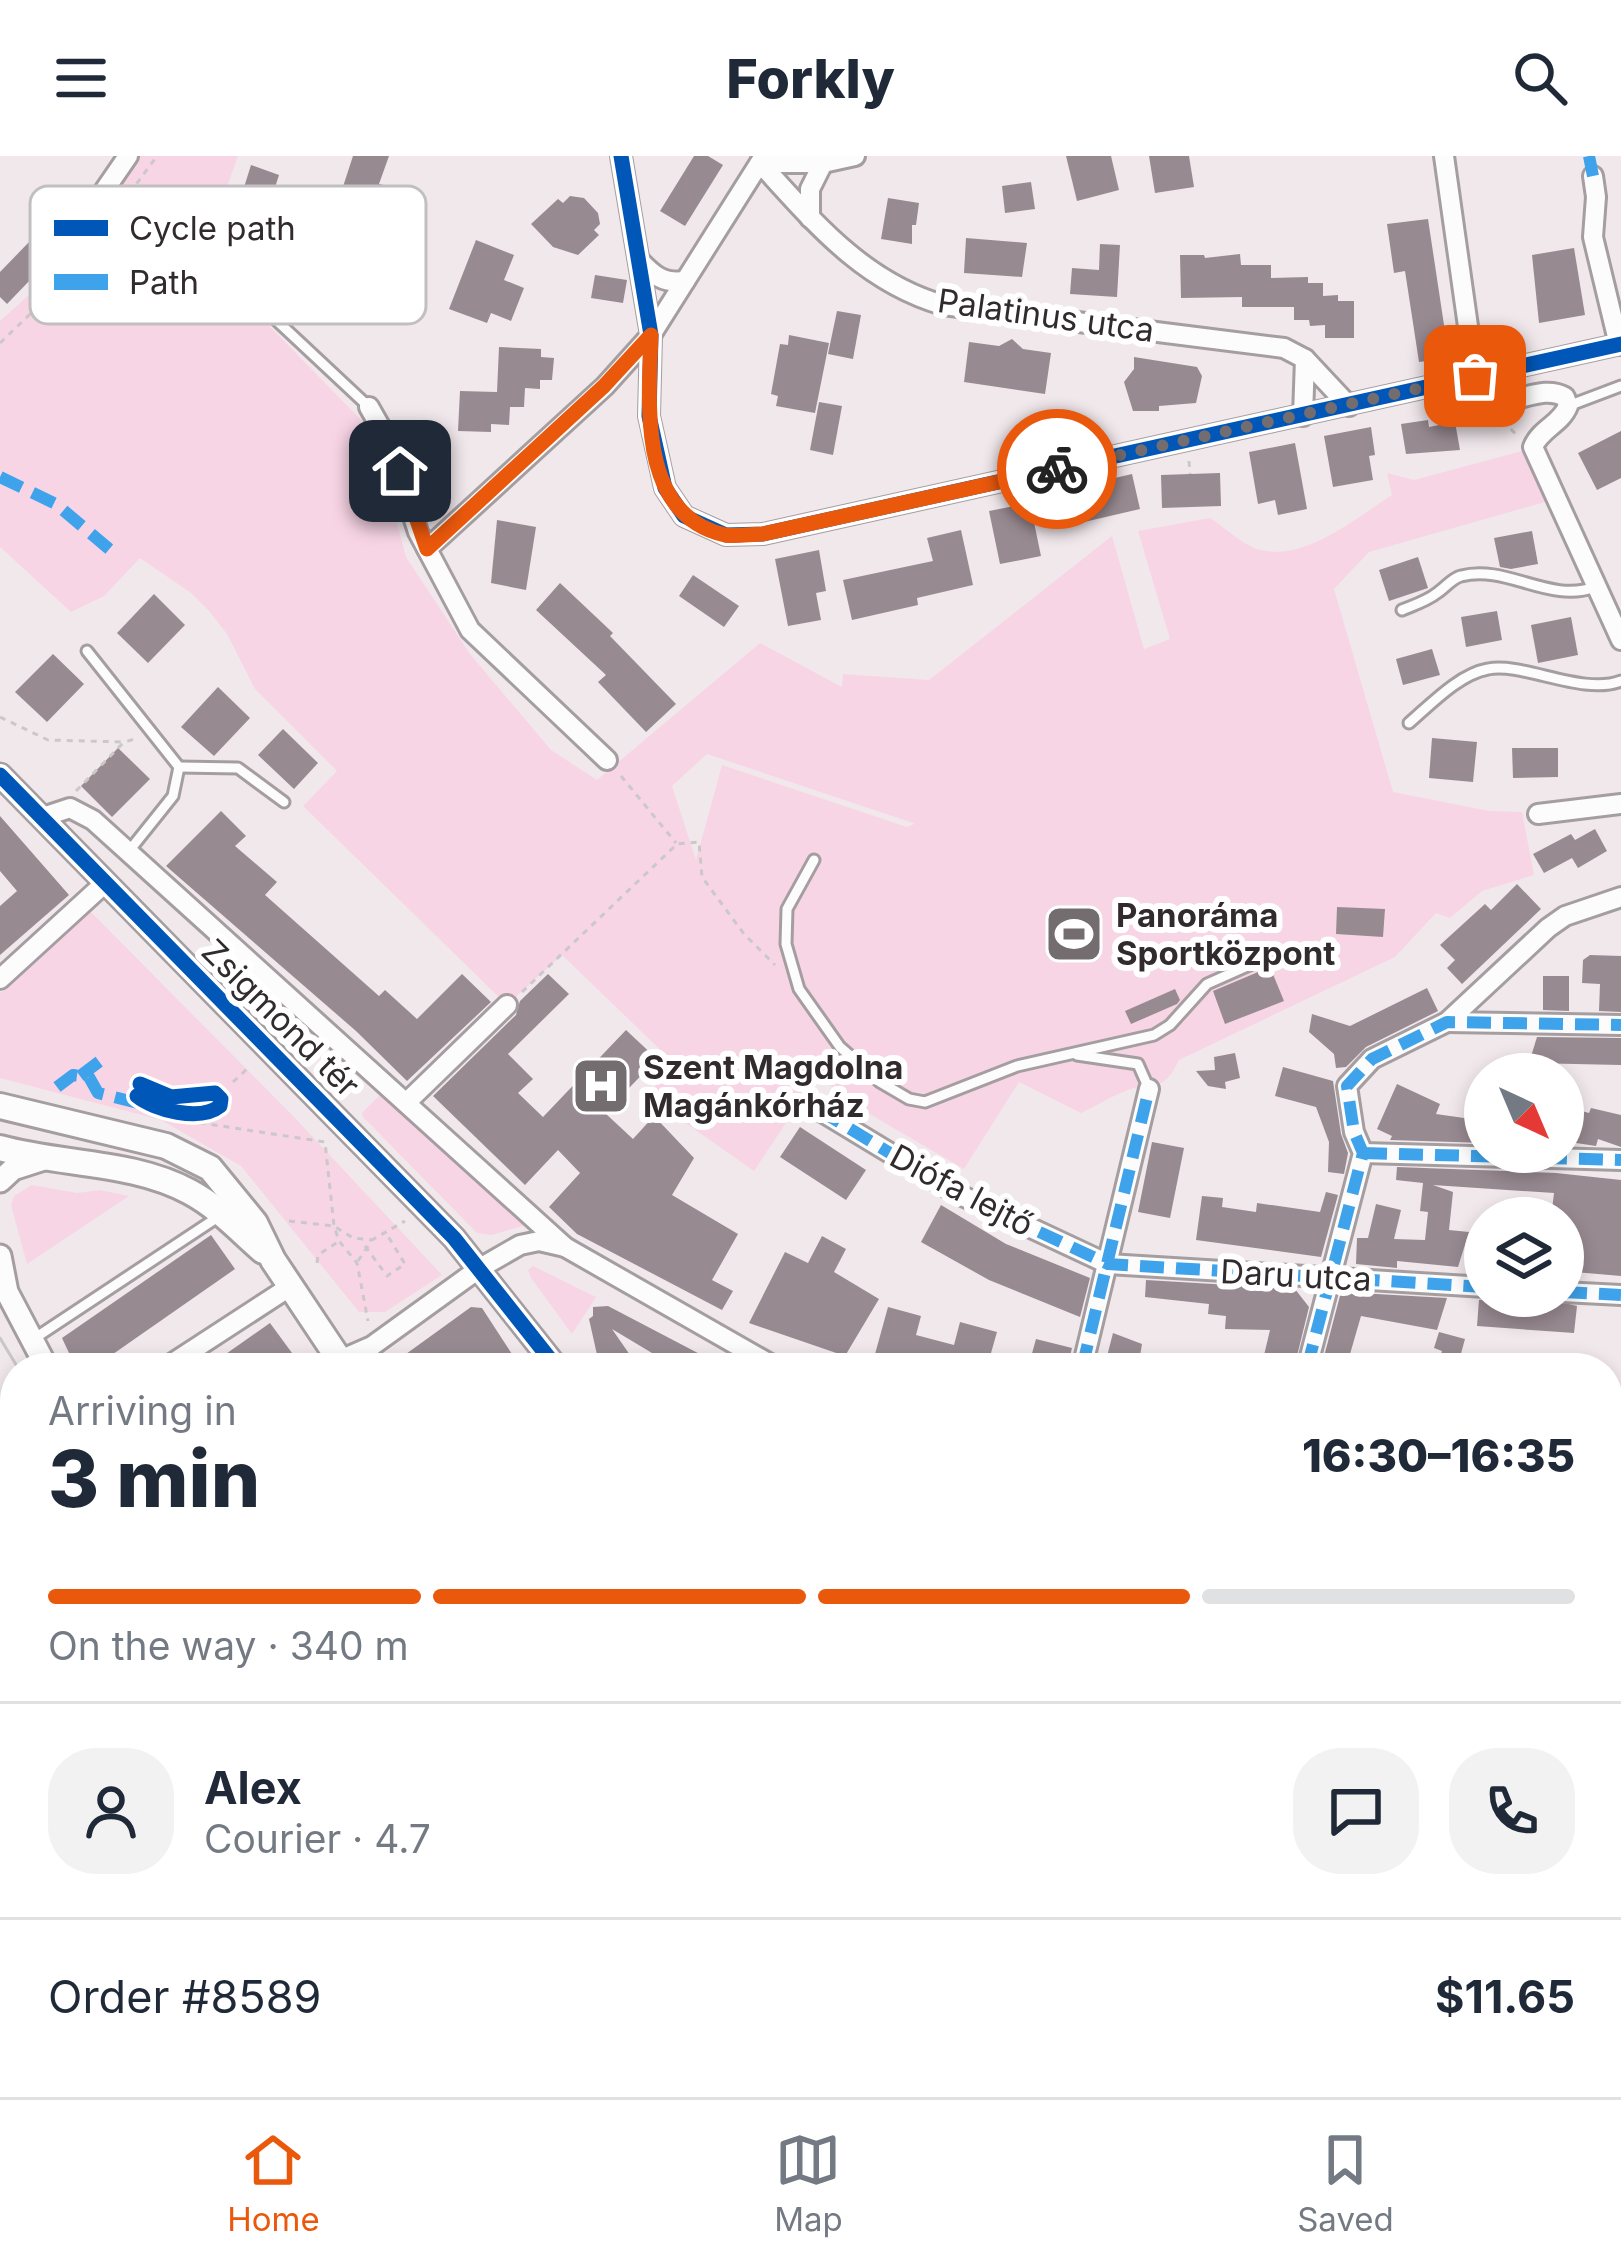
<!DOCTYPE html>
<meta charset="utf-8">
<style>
:root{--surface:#fff;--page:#f2f2f3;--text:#1f2937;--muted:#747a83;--line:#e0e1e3;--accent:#ea580c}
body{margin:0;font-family:Inter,sans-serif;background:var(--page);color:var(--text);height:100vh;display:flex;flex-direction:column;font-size:45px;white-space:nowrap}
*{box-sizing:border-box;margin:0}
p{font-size:39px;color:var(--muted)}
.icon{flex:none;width:66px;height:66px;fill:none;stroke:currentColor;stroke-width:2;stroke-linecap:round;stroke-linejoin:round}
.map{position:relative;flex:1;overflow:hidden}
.details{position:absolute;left:0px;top:1197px;width:1623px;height:744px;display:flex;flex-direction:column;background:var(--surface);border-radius:48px 48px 0 0;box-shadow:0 6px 18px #0003}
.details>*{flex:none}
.needle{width:78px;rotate:136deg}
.controls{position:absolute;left:1464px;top:897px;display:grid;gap:24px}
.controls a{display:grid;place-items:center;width:120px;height:120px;border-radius:50%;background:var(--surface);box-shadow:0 6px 18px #0003;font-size:60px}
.pin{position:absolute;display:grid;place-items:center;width:102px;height:102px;color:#fff;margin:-51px;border-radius:24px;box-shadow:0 6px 18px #0006}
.courier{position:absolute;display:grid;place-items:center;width:120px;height:120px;margin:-60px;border:9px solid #ea580c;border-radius:50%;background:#fff;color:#222;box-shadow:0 3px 15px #0007}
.summary em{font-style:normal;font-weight:800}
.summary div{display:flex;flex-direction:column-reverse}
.summary{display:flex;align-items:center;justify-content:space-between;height:204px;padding:0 48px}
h1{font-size:78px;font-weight:800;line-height:90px}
.bar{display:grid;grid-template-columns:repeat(4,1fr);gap:18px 12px;align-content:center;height:144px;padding:0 48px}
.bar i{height:15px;border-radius:9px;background:var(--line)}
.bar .current{background:var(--accent)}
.bar p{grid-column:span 4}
.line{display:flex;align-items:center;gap:30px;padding:0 48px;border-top:3px solid var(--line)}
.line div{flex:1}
.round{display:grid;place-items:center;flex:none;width:126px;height:126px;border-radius:48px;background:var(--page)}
header{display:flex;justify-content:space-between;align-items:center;height:156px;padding:0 48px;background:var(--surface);font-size:54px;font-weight:800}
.dock{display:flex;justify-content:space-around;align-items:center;height:168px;border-top:3px solid var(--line);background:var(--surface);font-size:33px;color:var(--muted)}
.dock a{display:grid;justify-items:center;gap:6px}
.dock .current{color:var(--accent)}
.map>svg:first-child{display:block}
</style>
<header><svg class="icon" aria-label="menu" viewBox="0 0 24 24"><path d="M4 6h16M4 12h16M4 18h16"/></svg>Forkly<svg class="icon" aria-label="search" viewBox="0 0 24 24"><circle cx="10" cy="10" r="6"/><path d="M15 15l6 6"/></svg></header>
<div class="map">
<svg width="1621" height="1941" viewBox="0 0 1621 1941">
<rect width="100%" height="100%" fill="#f1e8ec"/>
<g fill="#f8d5e5" fill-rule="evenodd">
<path d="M136 0H238L202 101 372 275 406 401 470 498 551 594 597 624 760 487 842 531 843 518 929 524 1112 380 1144 493 1170 483 1138 375 1210 362C1225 371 1241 388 1257 393 1304 407 1354 363 1392 339L1387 317 1414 324 1526 294 1545 346 1369 396 1334 433 1393 636 1489 655 1522 656 1534 719 1482 735 1450 762 1436 757 1395 801 1179 904C1162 939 1155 924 1125 935 1110 941 1096 950 1081 957L1019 926 964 1013 842 942 819 917 754 1015 647 940 675 908 562 799 507 849 303 650 337 615 255 533 227 478 209 455 191 437 140 402 104 440 71 456 0 391V165L50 120ZM707 598 913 667 914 668 907 671 722 609 696 704 672 630Z"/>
<polygon points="90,755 296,963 442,1119 385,1156 359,1156 241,1010 161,964 0,922 0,837"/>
<polygon points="384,935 532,1067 492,1079 477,1077 363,961 362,957"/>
<polygon points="32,1029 77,1037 100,1034 129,1040 27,1108 11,1049 14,1040"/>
<polygon points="533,1110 596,1141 572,1178 531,1122 528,1114"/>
<polygon points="571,1926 735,1926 746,1941 678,1941 669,1930 631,1931 620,1941 549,1941"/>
</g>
<polygon fill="#c69bb0" points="0,1407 15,1437 15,1926 253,1926 260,1941 0,1941"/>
<g fill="#988a91">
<polygon points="353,0 389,0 379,28 388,30 380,53 371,51 353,104 312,91 327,46 337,49"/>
<polygon points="694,0 708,0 723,9 685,70 660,55"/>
<polygon points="1066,0 1111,0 1119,34 1077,45"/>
<polygon points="1149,0 1189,0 1194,31 1155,37"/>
<polygon points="251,9 279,19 265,63 237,54"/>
<polygon points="1031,26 1035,53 1005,57 1002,30"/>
<polygon points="570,40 584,42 598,57 600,68 594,74 599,79 578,99 553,91 531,68 558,43 563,47"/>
<polygon points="888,42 919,47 916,69 912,69 912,88 881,83"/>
<polygon points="1428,63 1449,202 1419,206 1405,115 1394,117 1387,68"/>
<polygon points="966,82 1027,87 1022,121 964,117"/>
<polygon points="31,84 45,98 32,122 7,148 0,141 0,116"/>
<polygon points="476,84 514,99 504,124 524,132 511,165 491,157 487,167 449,153"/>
<polygon points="1100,88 1120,89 1117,141 1070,138 1072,112 1099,114"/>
<polygon points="1574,92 1585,159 1539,167 1532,99"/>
<polygon points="1240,98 1241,109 1271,109 1271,122 1308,121 1308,127 1323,127 1323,140 1338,139 1338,145 1354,145 1354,182 1325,182 1325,169 1310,170 1309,164 1294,164 1294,151 1242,151 1242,141 1181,142 1180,99 1204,99 1205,102"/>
<polygon points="595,119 627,124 623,147 591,142"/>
<polygon points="837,155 861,159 853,203 828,198"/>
<polygon points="789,179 829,187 815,257 776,250 778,240 771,238 780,188 788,189"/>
<polygon points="1012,183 1023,193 1051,197 1045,238 964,226 969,186 999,190"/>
<polygon points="499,191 541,193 541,201 554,202 552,224 540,224 540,233 525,232 524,251 510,251 509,269 491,268 491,276 458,275 460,235 497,236"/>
<polygon points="1134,201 1197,211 1202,220 1196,247 1159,250 1159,255 1133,255 1124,226 1134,213"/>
<polygon points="819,246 842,250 833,299 810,294"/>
<polygon points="1428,264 1429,271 1455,266 1460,294 1406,298 1401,268"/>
<polygon points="1371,271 1375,299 1369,300 1373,324 1333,331 1324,280"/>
<polygon points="1621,275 1621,322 1597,334 1578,297"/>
<polygon points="1295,287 1307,353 1278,359 1275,344 1258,348 1249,296"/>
<polygon points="1220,317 1221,350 1162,352 1161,319"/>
<polygon points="1132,318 1140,353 1067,370 1059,335"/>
<polygon points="1030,347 1041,400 1000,408 989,355"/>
<polygon points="497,364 536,371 526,434 491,427"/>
<polygon points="961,374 973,429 917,442 918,449 852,464 843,424 933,405 927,382"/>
<polygon points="1532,375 1538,408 1511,413 1500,411 1494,382"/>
<polygon points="819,394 826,435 816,437 821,464 788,470 775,403"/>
<polygon points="1418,401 1428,432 1389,445 1379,414"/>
<polygon points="693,419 739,450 724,471 679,440"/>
<polygon points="560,427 613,477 610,480 676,548 646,576 598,526 606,519 536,454"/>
<polygon points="154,438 185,469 148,507 117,477"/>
<polygon points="1497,455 1502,484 1466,491 1461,461"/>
<polygon points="1571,461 1578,499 1538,507 1531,469"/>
<polygon points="1432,493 1440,519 1403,529 1396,503"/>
<polygon points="53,498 84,528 47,566 15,536"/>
<polygon points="218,531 250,562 214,600 181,571"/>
<polygon points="283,573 318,607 294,633 258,599"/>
<polygon points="1432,582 1477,586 1473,626 1429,622"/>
<polygon points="118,592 150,623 112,661 81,630"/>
<polygon points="1512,592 1558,592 1558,621 1513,622"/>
<polygon points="221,655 246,680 235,690 277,726 265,739 379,840 385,834 417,863 462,818 491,846 407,925 356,875 166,710"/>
<polygon points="0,660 69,739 0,799 0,750 17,735 0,715"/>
<polygon points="1595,673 1607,695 1578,712 1572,702 1544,717 1533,698 1571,678 1575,684"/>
<polygon points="1517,728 1541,753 1462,828 1447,812 1455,804 1440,789 1485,748 1491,754"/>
<polygon points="1337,751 1385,753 1383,781 1336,778"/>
<polygon points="1590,799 1621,800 1621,856 1599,855 1600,828 1582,827 1583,804"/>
<polygon points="1270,811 1284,845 1225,868 1213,835"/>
<polygon points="548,818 569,838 508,898 533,923 518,937 543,961 626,874 657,903 605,957 633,983 654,960 694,1002 672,1039 738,1078 712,1124 733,1135 722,1154 577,1078 549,1051 580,1017 558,994 525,1029 433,940 516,859 520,845"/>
<polygon points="1543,820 1569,820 1569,855 1543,854"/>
<polygon points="1427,832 1438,855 1366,891 1346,911 1336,912 1334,898 1309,876 1312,858 1350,870"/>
<polygon points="1175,833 1180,844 1177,848 1131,868 1125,855"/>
<polygon points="1537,881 1621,882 1621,909 1529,907"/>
<polygon points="1235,897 1240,922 1225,926 1226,933 1208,930 1196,915 1215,914 1214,901"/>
<polygon points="1283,911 1333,925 1341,978 1348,997 1344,1018 1328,1016 1329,986 1316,951 1275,940"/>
<polygon points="1397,928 1440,948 1436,958 1485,965 1485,987 1390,984 1392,980 1377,973"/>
<polygon points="1563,950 1589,957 1591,952 1621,959 1621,991 1598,983 1596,990 1563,985"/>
<polygon points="800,971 866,1014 846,1044 780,1001"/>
<polygon points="1152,986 1184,992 1170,1062 1138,1056"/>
<polygon points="1397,1011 1556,1017 1621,1024 1621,1120 1563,1115 1563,1062 1551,1062 1554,1037 1433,1029 1453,1036 1449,1074 1469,1076 1458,1111 1397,1105 1397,1112 1356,1108 1357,1082 1368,1082 1376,1048 1401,1054 1394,1083 1425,1084 1428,1056 1420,1055 1423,1027 1396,1024"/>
<polygon points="1326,1036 1338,1039 1321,1101 1196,1084 1202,1040 1223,1042 1222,1051 1256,1056 1257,1047 1320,1056"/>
<polygon points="941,1049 1006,1088 1090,1122 1080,1161 989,1124 921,1086"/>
<polygon points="211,1079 235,1113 93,1212 76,1212 62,1182"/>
<polygon points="822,1080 846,1093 834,1116 879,1143 845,1200 749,1167 785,1096 808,1107"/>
<polygon points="1146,1124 1295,1133 1309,1151 1294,1212 1261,1212 1270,1174 1225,1173 1226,1160 1208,1158 1209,1148 1145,1141"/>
<polygon points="1341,1136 1447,1142 1437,1174 1361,1160 1346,1212 1321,1212"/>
<polygon points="1494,1141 1553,1144 1577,1150 1574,1177 1477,1170 1479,1144"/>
<polygon points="608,1150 694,1195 726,1212 677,1212 612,1173 639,1212 600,1212 589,1163 593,1160 593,1151"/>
<polygon points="471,1151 482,1152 521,1212 477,1212 469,1203 457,1212 404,1212 406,1198"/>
<polygon points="888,1151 921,1160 916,1179 954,1189 960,1166 997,1176 991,1197 1029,1207 1028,1212 872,1209"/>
<polygon points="270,1167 303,1212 206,1212"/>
<polygon points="1439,1176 1465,1183 1457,1212 1437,1212 1442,1195 1434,1192"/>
<polygon points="1113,1177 1142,1188 1138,1212 1104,1212"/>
<polygon points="1036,1183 1072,1192 1067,1212 1028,1212"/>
<polygon points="890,1926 975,1926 955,1941 900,1941"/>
<polygon points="1416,1926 1476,1926 1485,1941 1425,1941"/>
</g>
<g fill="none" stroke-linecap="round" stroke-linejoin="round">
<g stroke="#a59ea1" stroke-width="15">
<g id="service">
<polyline points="246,118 260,149 369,251"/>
<polyline points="1568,250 1621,230"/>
<path d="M1402 454C1414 449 1427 445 1437 437 1445 432 1452 422 1461 420 1507 408 1549 448 1595 431"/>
<polyline points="87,495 179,611 173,640 129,695"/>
<path d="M1409 567C1430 549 1459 518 1488 513 1523 506 1583 540 1621 525"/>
<polyline points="179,611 238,612 284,646"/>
<polyline points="814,704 787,753 786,788 799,833 840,891 880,926 909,943 925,946 1017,910 1154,879 1170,869 1207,828 1261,804"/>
<polyline points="1077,899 1138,908 1149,933"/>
<polyline points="32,1184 218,1061"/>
</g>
</g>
<g stroke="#a59ea1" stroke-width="20">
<polyline id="pedestrian" points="507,1941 529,1926"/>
</g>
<g stroke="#a59ea1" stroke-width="24">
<g id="minor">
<polyline points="621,0 651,179 649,260 665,332 684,360 726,379 763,378 1621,188"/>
<path d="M1444 0 1475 220 1491 245C1516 249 1542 228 1565 241L1568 250C1561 268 1540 273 1533 291L1621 484"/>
<path d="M760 7C814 66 863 126 943 149L1284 192 1305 203 1349 250"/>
<polyline points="760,7 823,7 855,0"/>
<polyline points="1593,20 1596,41 1593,81 1619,189"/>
<polyline points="810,62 810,33 823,7"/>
<path d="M639 104C653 119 663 128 685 125"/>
<polyline points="45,121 128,0"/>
<polyline points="369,251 390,288 418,376 470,474 607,604"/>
<polyline points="1303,260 1305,203"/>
<polyline points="427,393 605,230 651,179 764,0"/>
<polyline points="37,657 46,660 70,652 93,664 565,1091"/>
<polyline points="1538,658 1621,648"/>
<polyline points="0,823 105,727"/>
<polyline points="1447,866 1621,869"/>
<polyline points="407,946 507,849"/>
<polyline points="819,954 956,1037 1108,1108 1485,1131"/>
<polyline points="1363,997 1621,1004"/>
<polyline points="1563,1136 1621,1139"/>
<polyline points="340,1204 372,1190 480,1112 520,1089 539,1085 565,1091 777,1212"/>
<polyline points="165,1212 291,1130"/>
<polyline points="1082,1212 1149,933"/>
<polyline points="1307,1212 1363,997 1354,976 1347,930 1372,903 1447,866 1548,772 1565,760 1621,741"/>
<polyline points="1608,1313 1621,1314"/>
<polyline points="1608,1742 1621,1737"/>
<polyline points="1334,1926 1345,1941"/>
<polyline points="1539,1926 1550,1941"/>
</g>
</g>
<g stroke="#a59ea1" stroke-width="27">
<g id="tertiary">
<polyline points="0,619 454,1082 557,1212"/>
<polyline points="0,1025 13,1013 44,1003"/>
<polyline points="0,1100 7,1136 47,1212"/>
<polyline points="1608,1511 1621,1504"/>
<polyline points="443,1926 452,1941"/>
<polyline points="1075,1926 1086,1941"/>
<polyline points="1018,1941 1039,1926"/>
</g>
</g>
<g stroke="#a59ea1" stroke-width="30">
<g id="secondary">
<polyline points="0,950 166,990 210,1012 255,1067 273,1104 345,1212"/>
<path d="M0 992C61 1009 133 1005 190 1036 218 1051 239 1074 263 1095"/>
<polyline points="0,1307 15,1334"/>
<polyline points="311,1926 318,1941"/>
<polyline points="829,1926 840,1941"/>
</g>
</g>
<g stroke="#cbc8c9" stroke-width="3" stroke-dasharray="6 6" stroke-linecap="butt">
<polyline points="124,45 138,57 207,44 239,106"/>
<polyline points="101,76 157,0"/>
<polyline points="0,187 50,139"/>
<polyline points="1502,265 1517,279"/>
<polyline points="1189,305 1190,318"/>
<polyline points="0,561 48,584 124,586"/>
<polyline points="621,620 676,687"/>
<polyline points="76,635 124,586 135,583"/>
<polyline points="522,836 677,688 699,686 702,721 744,778 775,809"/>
<polyline points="233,926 248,912"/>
<polyline points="176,963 325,986 334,1070 339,1085 357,1107 368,1165"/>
<polyline points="289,1065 334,1070 353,1082 372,1084"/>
<polyline points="365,1090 387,1120 405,1108 386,1077"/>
<polyline points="358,1105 372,1084 405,1065"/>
<polyline points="317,1107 318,1099 338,1086"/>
</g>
<use href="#service" stroke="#fdfcfc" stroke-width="9"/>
<use href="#pedestrian" stroke="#fdfcfc" stroke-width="14"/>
<use href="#minor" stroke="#fdfcfc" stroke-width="18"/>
<use href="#tertiary" stroke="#fdfcfc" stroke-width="21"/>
<use href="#secondary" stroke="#fdfcfc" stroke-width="24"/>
<g stroke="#c8c6c7" stroke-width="3">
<polyline points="0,612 461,1081 562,1212"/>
<polyline points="0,1182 18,1212"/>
<polyline points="412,1926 422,1941"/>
<polyline points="1071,1926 1081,1941"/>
</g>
<g stroke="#3ea3eb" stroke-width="12" stroke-dasharray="24 12" stroke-linecap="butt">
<polyline points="1589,0 1593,20"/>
<polyline points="0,321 56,348 115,398"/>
<polyline points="80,920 100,905 102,897"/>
<polyline points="57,931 73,919 89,921 98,937 138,947 147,943"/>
<polyline points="819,954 956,1037 1108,1108 1485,1131"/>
<polyline points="1363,997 1621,1004"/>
<polyline points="1563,1136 1621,1139"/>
<polyline points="1082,1212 1149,933"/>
<polyline points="1307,1212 1363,997 1354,976 1347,930 1372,903 1447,866 1621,869"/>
<polyline points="1620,1314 1621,1310"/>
<polyline points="507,1941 529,1926"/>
</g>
<g stroke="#fff" stroke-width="22">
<g id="cycleway">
<polyline points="621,0 651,179 649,260 665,332 684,360 726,379 763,378 1621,188"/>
<polyline points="0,619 454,1082 557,1212"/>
<path d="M137 940C154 954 200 966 220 950L221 943 215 937 171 941 140 928"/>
</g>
</g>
<use href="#cycleway" stroke="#0057b8" stroke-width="15"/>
</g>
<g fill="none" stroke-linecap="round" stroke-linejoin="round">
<polyline stroke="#746d70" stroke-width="12" stroke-dasharray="0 21.6" points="1057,313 1475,220"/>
<path stroke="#ea580c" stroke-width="15" d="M400 315 427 393 604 230 651 179C649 247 637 359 725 379 736 381 751 378 763 378L1057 313"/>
</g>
<defs>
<g id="stadium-square" transform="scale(3)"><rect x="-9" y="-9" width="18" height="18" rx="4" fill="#746d70" stroke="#fff"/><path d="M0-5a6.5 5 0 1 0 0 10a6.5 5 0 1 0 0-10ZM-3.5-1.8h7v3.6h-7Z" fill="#fff"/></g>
<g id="hospital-square" transform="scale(3)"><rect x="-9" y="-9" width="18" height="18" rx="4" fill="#746d70" stroke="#fff"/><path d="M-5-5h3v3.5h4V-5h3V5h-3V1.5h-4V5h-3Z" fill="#fff"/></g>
</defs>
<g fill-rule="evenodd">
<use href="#stadium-square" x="1074" y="778"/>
<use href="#hospital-square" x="601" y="930"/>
</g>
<g text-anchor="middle" stroke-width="12" stroke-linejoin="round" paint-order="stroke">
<g font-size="33" fill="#312b2d" stroke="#fff">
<text transform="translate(1046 159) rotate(8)" y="12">Palatinus utca</text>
<text transform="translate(281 862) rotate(45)" y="12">Zsigmond tér</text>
<text transform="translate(962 1034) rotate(28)" y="12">Diófa lejtő</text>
<text transform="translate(1296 1119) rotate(3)" y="12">Daru utca</text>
</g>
<g font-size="33" font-weight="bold" fill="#312b2d" stroke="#fff" text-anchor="start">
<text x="1116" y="771">Panoráma<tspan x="1116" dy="38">Sportközpont</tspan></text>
<text x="643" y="923">Szent Magdolna<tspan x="643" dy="38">Magánkórház</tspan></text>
</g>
</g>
<rect x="30" y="30" width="396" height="138" rx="18" fill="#fff" stroke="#c1bfc0" stroke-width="3"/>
<rect x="54" y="64" width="54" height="16" fill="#0057b8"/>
<rect x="54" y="118" width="54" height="16" fill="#3ea3eb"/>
<g font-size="33" fill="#312b2d">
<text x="129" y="84">Cycle path</text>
<text x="129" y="138">Path</text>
</g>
</svg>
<div class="controls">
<a><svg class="needle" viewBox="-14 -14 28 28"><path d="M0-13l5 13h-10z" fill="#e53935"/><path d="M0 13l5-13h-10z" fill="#747a83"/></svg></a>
<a><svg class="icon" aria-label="layers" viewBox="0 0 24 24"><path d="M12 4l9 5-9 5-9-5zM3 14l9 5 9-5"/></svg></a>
</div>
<div class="pin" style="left:1475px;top:220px;background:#ea580c"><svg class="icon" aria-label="bag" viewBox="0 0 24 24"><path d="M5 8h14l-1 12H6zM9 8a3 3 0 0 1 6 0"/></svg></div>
<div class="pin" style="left:400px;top:315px;background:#1f2937"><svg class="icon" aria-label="home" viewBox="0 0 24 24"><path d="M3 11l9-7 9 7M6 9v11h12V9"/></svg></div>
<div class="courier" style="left:1057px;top:313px"><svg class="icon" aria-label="bike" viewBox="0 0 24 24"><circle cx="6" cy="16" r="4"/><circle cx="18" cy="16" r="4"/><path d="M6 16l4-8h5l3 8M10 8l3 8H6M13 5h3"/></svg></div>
<section class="details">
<div class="summary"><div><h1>3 min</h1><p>Arriving in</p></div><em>16:30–16:35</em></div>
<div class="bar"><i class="current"></i><i class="current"></i><i class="current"></i><i></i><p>On the way · 340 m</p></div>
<div class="line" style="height:216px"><a class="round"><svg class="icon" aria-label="person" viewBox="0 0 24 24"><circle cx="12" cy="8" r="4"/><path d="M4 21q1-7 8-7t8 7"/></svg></a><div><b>Alex</b><p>Courier · 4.7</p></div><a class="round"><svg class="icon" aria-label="chat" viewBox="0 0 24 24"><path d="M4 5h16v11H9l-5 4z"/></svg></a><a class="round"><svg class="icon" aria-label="phone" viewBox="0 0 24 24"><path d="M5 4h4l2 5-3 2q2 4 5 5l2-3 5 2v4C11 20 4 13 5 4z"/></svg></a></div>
<div class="line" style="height:156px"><div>Order #8589</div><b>$11.65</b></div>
</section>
</div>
<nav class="dock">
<a class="current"><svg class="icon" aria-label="home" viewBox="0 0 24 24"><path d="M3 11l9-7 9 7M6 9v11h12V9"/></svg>Home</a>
<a><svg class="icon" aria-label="map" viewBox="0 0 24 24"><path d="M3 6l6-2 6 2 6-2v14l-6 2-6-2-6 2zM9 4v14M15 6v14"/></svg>Map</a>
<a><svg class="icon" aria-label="saved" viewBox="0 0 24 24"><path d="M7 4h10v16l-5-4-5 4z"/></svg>Saved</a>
</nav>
